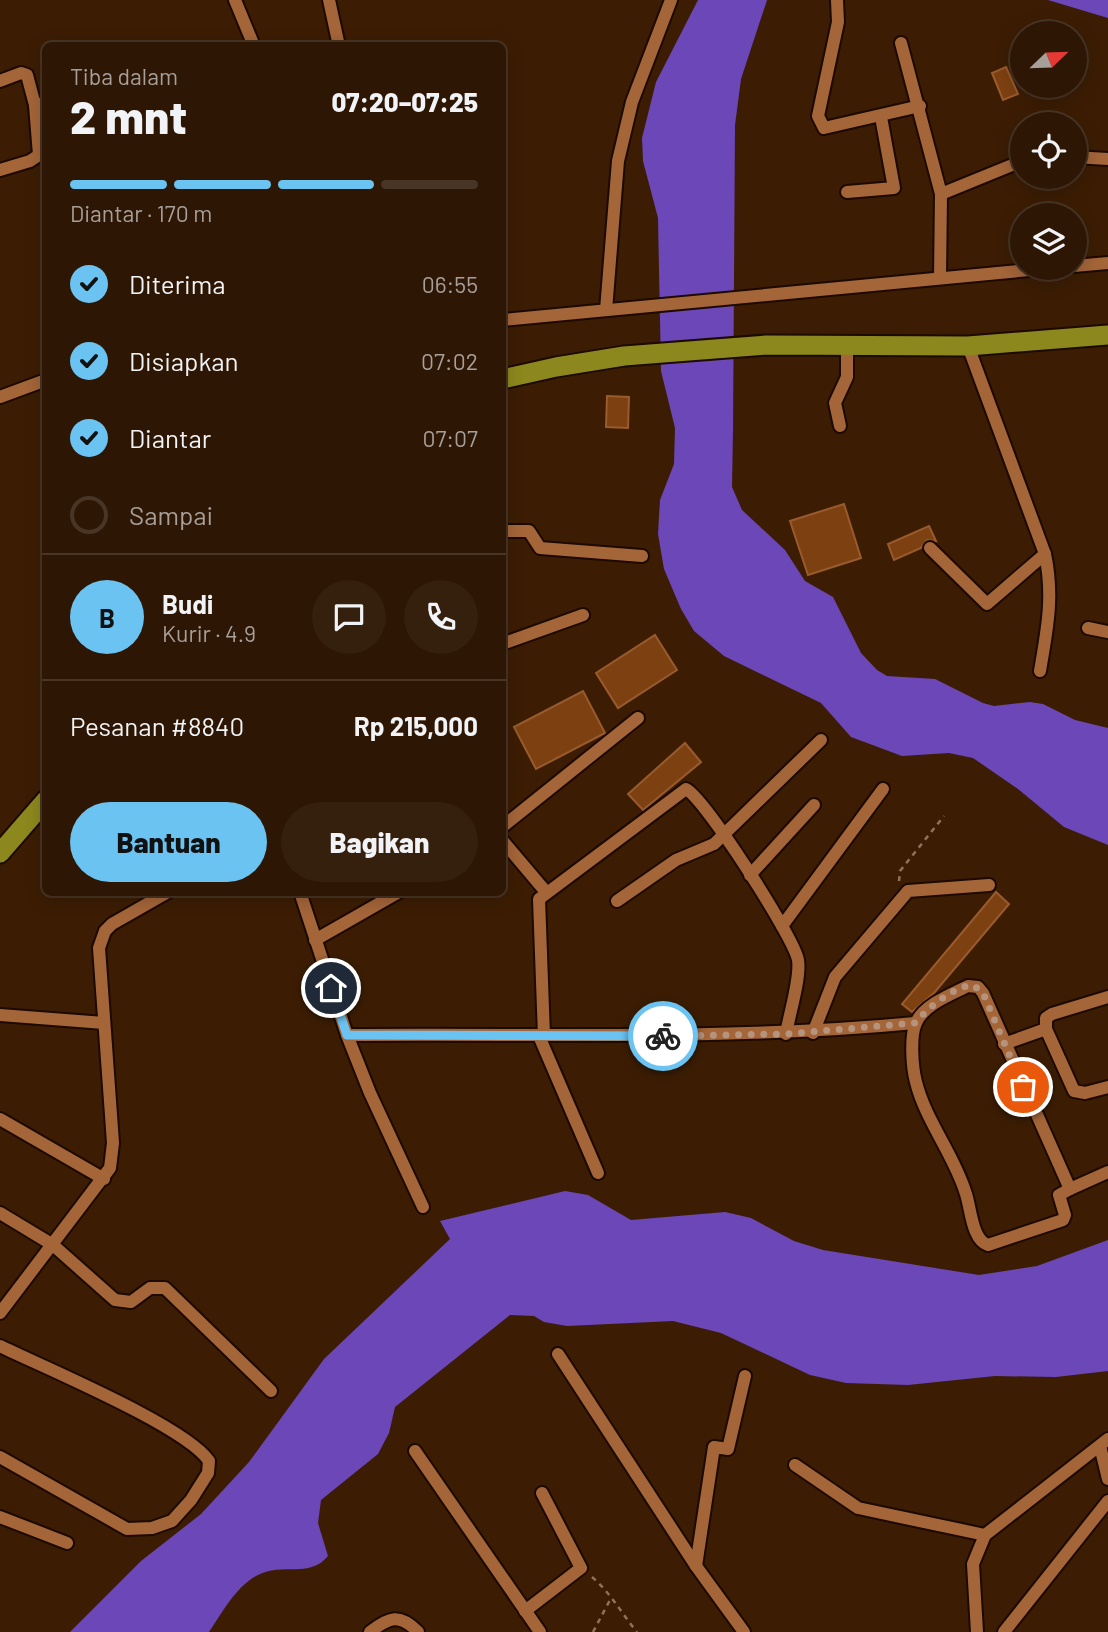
<!DOCTYPE html>
<html lang="id">
<meta charset="utf-8">
<style>
:root{--surface:#2d1603;--page:#351f0d;--text:#f1f3f6;--muted:#a79f9a;--line:#483525;--accent:#6bc3f2}
body{margin:0;font-family:Barlow,sans-serif;background:var(--page);color:var(--text);height:100vh;display:flex;flex-direction:column;font-size:26px;white-space:nowrap}
*{box-sizing:border-box;margin:0}
p{font-size:23px;color:var(--muted)}
.icon{flex:none;width:38px;height:38px;fill:none;stroke:currentColor;stroke-width:2;stroke-linecap:round;stroke-linejoin:round}
.map{position:relative;flex:1;overflow:hidden}
.panel{position:absolute;left:42px;top:42px;width:464px;height:854px;display:flex;flex-direction:column;background:var(--surface);border-radius:10px;box-shadow:0 4px 18px #0003,0 0 0 2px var(--line)}
.panel>*{flex:none}
.needle{width:46px;rotate:67deg}
.tools{position:absolute;left:1010px;top:21px;display:grid;gap:14px}
.tools a{display:grid;place-items:center;width:77px;height:77px;border-radius:50%;background:var(--surface);box-shadow:0 4px 18px #0003,0 0 0 2px var(--line);font-size:35px}
.pin{position:absolute;display:grid;place-items:center;width:60px;height:60px;color:#fff;margin:-30px;border:4px solid #fff;border-radius:50%;box-shadow:0 2px 7px #0007}
.courier{position:absolute;display:grid;place-items:center;width:70px;height:70px;margin:-35px;border:5px solid #6bc3f2;border-radius:50%;background:#fff;color:#222;box-shadow:0 2px 9px #0007}
.head em{font-style:normal;font-weight:800}
.head div{display:flex;flex-direction:column-reverse}
.head{display:flex;align-items:center;justify-content:space-between;height:119px;padding:0 28px}
h1{font-size:46px;font-weight:800;line-height:52px}
.bar{display:grid;grid-template-columns:repeat(4,1fr);gap:10px 7px;align-content:center;height:84px;padding:0 28px}
.bar i{height:9px;border-radius:5px;background:var(--line)}
.bar .on{background:var(--accent)}
.bar p{grid-column:span 4}
.line{display:flex;align-items:center;gap:18px;padding:0 28px;border-top:2px solid var(--line)}
.line div{flex:1}
.round{display:grid;place-items:center;flex:none;width:74px;height:74px;border-radius:37px;background:var(--page)}
ol{padding:0 28px;list-style:none}
li{display:flex;align-items:center;gap:21px;height:77px}
li p{margin-inline-start:auto}
li .icon{padding:7px;border-radius:50%;background:var(--accent);color:#111;stroke-width:4}
li:last-child{color:var(--muted)}
li i{width:38px;height:38px;border:4px solid var(--line);border-radius:50%}
.cta{display:flex;gap:14px;margin-top:auto;padding:14px 28px}
.cta a{flex:1;height:80px;border-radius:42px;background:var(--accent);color:#111;font-size:28px;font-weight:800;line-height:80px;text-align:center}
.cta a+a{background:var(--page);color:var(--text)}
.map>svg:first-child{display:block}
</style>
<div class="map">
<svg width="1108" height="1632" viewBox="0 0 1108 1632">
<rect width="100%" height="100%" fill="#3c1d04"/>
<g fill="#6b47b7">
<polygon points="698,0 767,0 741,79 735,125 733,430 732,487 742,510 785,550 805,581 833,597 861,653 877,670 887,676 935,679 983,703 994,706 1030,702 1043,704 1075,720 1108,728 1108,845 1064,827 1018,789 973,758 949,753 902,756 851,737 821,703 724,656 694,631 681,609 664,569 658,534 660,500 674,464 675,428 661,371 658,218 643,161 642,138 656,82"/>
<polygon points="1048,0 1108,0 1108,18"/>
<path d="M565 1191 588 1195 631 1220 725 1212 751 1218 794 1241 823 1250 979 1275 1037 1266 1108 1240V1371L1056 1377 995 1376 908 1385 846 1383 810 1375 721 1333 673 1321 567 1326 544 1322 534 1316 510 1315 395 1407 389 1433 378 1454 321 1500 318 1523 328 1556C309 1579 282 1562 258 1575 236 1586 222 1613 209 1632H70L141 1561 201 1514 249 1462 324 1359 450 1239 440 1221Z"/>
</g>
<g fill="#7d4111" stroke="#995b2e" stroke-width="2">
<polygon points="1006,67 1018,94 1003,100 992,73"/>
<polygon points="607,396 629,397 628,428 606,427"/>
<polygon points="844,504 861,558 808,575 790,521"/>
<polygon points="929,526 936,541 927,540 921,548 894,560 888,544"/>
<polygon points="655,635 677,670 618,708 596,673"/>
<polygon points="583,691 605,733 536,769 514,727"/>
<polygon points="685,743 701,762 643,810 628,794"/>
<polygon points="996,892 1009,904 934,993 912,1012 902,1004"/>
</g>
<g fill="none" stroke-linecap="round" stroke-linejoin="round">
<g stroke="#1c0900" stroke-width="16">
<g id="minor">
<polyline points="235,0 254,46"/>
<polyline points="329,0 339,46"/>
<polyline points="837,0 838,22 818,116 824,128 920,106"/>
<polyline points="901,43 941,194 940,278"/>
<polyline points="0,81 21,73 27,75 35,105"/>
<polyline points="1074,157 1108,159"/>
<polyline points="0,170 30,161 39,155 35,105 46,103"/>
<polyline points="847,192 894,188 881,117"/>
<polyline points="941,194 1022,161"/>
<polyline points="1074,266 1108,263"/>
<polyline points="606,310 618,161 632,102 671,0"/>
<polyline points="502,320 1051,268"/>
<path d="M968 346 1045 554C1054 596 1047 630 1040 671"/>
<polyline points="0,397 46,380"/>
<polyline points="840,426 835,403 847,377 847,346"/>
<polyline points="502,531 529,531 540,548 642,556"/>
<polyline points="930,548 987,604 1045,554"/>
<polyline points="1088,628 1108,632"/>
<polyline points="502,644 583,615"/>
<polyline points="502,827 638,718"/>
<polyline points="502,840 546,892"/>
<polyline points="750,875 814,805"/>
<polyline points="300,892 347,1035 370,1093 423,1207"/>
<polyline points="617,901 676,860 714,844 821,740"/>
<polyline points="782,926 883,789"/>
<polyline points="315,940 399,892"/>
<path d="M968 986 978 987 983 993 1070 1189 1059 1195 1065 1215 1063 1220 988 1245C972 1240 971 1209 966 1194 954 1154 926 1122 916 1082 912 1067 910 1036 916 1023 923 1005 952 994 968 986Z"/>
<polyline points="0,1015 104,1023"/>
<polyline points="1046,1029 1046,1018 1052,1014 1108,997"/>
<polyline points="813,1033 835,977 908,891 989,885"/>
<path d="M347 1035C537 1033 726 1041 915 1023"/>
<polyline points="539,1036 598,1173"/>
<path d="M544 1036 539 899 686 789C705 799 794 937 798 960 801 978 789 1015 786 1034"/>
<polyline points="1004,1044 1046,1029 1074,1091 1085,1093 1108,1087"/>
<polyline points="0,1119 104,1179"/>
<polyline points="1070,1189 1108,1172"/>
<polyline points="0,1213 53,1245 115,1300 131,1302 150,1288 165,1288 271,1391"/>
<polyline points="0,1313 110,1168 113,1143 99,948 105,931 112,924 168,892"/>
<path d="M0 1346C45 1368 185 1426 209 1461L208 1473 191 1500 172 1521 152 1528 127 1529 0 1457"/>
<polyline points="558,1354 696,1566 744,1632"/>
<polyline points="1100,1446 1108,1479"/>
<polyline points="415,1451 540,1632"/>
<polyline points="795,1465 858,1508 985,1535"/>
<polyline points="0,1517 67,1543"/>
<polyline points="696,1566 714,1447 728,1449 745,1376"/>
<polyline points="525,1611 581,1568 542,1493"/>
<path d="M370 1632C389 1617 400 1613 418 1632"/>
<polyline points="977,1632 973,1564 985,1535 1108,1439"/>
<polyline points="1004,1632 1108,1501"/>
</g>
</g>
<g stroke="#1c0900" stroke-width="23">
<g id="trunk">
<polyline points="502,379 556,367 624,356 766,345 968,346 1108,335"/>
<polyline points="0,853 46,800"/>
</g>
</g>
<g stroke="#937159" stroke-width="2.5" stroke-dasharray="5 5" stroke-linecap="butt">
<polyline points="899,881 900,871 944,816"/>
<path d="M592 1577C610 1592 622 1614 637 1632"/>
<polyline points="593,1632 610,1600"/>
</g>
<use href="#minor" stroke="#a46539" stroke-width="12"/>
<use href="#trunk" stroke="#8d881d" stroke-width="19"/>
</g>
<g fill="none" stroke-linecap="round" stroke-linejoin="round">
<path stroke="#b6937c" stroke-width="7" stroke-dasharray="0 12.6" d="M663 1036 786 1034 915 1023C928 1008 952 987 973 985L983 993 1023 1087"/>
<polyline stroke="#6bc3f2" stroke-width="9" points="331,988 347,1035 663,1036"/>
</g>
</svg>
<div class="tools">
<a><svg class="needle" viewBox="-14 -14 28 28"><path d="M0-13l5 13h-10z" fill="#e53935"/><path d="M0 13l5-13h-10z" fill="#a79f9a"/></svg></a>
<a><svg class="icon" aria-label="locate" viewBox="0 0 24 24"><circle cx="12" cy="12" r="6"/><path d="M12 2v4M12 18v4M2 12h4M18 12h4"/></svg></a>
<a><svg class="icon" aria-label="layers" viewBox="0 0 24 24"><path d="M12 4l9 5-9 5-9-5zM3 14l9 5 9-5"/></svg></a>
</div>
<div class="pin" style="left:1023px;top:1087px;background:#ea580c"><svg class="icon" aria-label="bag" viewBox="0 0 24 24"><path d="M5 8h14l-1 12H6zM9 8a3 3 0 0 1 6 0"/></svg></div>
<div class="pin" style="left:331px;top:988px;background:#1f2937"><svg class="icon" aria-label="home" viewBox="0 0 24 24"><path d="M3 11l9-7 9 7M6 9v11h12V9"/></svg></div>
<div class="courier" style="left:663px;top:1036px"><svg class="icon" aria-label="bike" viewBox="0 0 24 24"><circle cx="6" cy="16" r="4"/><circle cx="18" cy="16" r="4"/><path d="M6 16l4-8h5l3 8M10 8l3 8H6M13 5h3"/></svg></div>
<section class="panel">
<div class="head"><div><h1>2 mnt</h1><p>Tiba dalam</p></div><em>07:20–07:25</em></div>
<div class="bar"><i class="on"></i><i class="on"></i><i class="on"></i><i></i><p>Diantar · 170 m</p></div>
<ol>
<li><svg class="icon" aria-label="check" viewBox="0 0 24 24"><path d="M5 12l5 5 9-10"/></svg>Diterima<p>06:55</p></li>
<li><svg class="icon" aria-label="check" viewBox="0 0 24 24"><path d="M5 12l5 5 9-10"/></svg>Disiapkan<p>07:02</p></li>
<li><svg class="icon" aria-label="check" viewBox="0 0 24 24"><path d="M5 12l5 5 9-10"/></svg>Diantar<p>07:07</p></li>
<li><i></i>Sampai</li>
</ol>
<div class="line" style="height:126px"><b class="round" style="background:var(--accent);color:#111">B</b><div><b>Budi</b><p>Kurir · 4.9</p></div><a class="round"><svg class="icon" aria-label="chat" viewBox="0 0 24 24"><path d="M4 5h16v11H9l-5 4z"/></svg></a><a class="round"><svg class="icon" aria-label="phone" viewBox="0 0 24 24"><path d="M5 4h4l2 5-3 2q2 4 5 5l2-3 5 2v4C11 20 4 13 5 4z"/></svg></a></div>
<div class="line" style="height:91px"><div>Pesanan #8840</div><b>Rp 215,000</b></div>
<div class="cta"><a>Bantuan</a><a>Bagikan</a></div>
</section>
</div>
